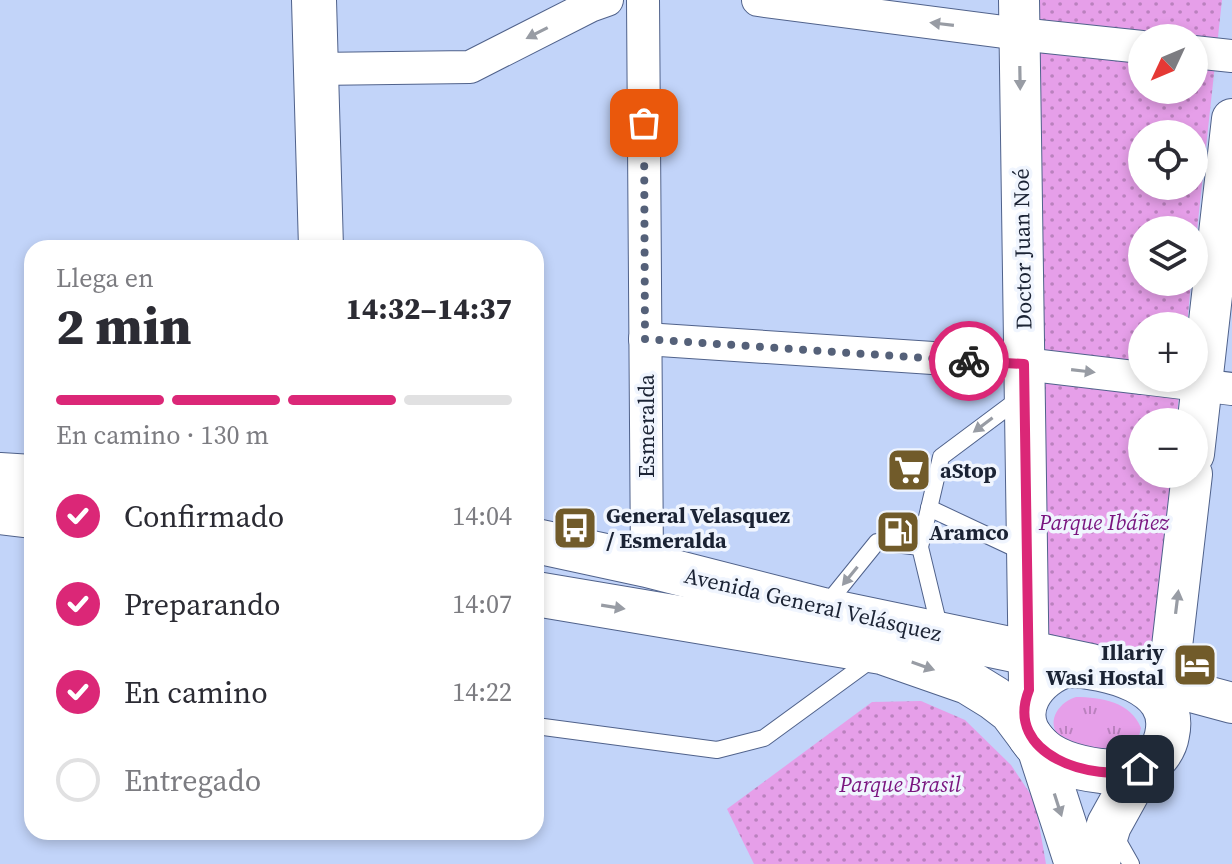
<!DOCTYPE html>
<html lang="es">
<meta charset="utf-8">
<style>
:root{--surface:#fff;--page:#f7f7f7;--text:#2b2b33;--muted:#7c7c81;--line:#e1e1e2;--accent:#db2777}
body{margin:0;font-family:"Source Serif 4",serif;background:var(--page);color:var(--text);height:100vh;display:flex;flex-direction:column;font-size:30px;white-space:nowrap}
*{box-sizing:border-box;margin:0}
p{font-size:26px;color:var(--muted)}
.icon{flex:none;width:44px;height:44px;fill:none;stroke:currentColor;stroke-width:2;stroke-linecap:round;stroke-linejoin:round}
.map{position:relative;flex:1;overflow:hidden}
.sheet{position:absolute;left:24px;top:240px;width:520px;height:600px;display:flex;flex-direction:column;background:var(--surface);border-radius:24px;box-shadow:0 4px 12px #0003}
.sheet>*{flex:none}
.needle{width:52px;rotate:226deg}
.buttons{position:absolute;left:1128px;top:24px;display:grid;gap:16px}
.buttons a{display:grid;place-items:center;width:80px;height:80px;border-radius:50%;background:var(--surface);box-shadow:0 4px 12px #0003;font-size:40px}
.pin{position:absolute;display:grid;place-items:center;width:68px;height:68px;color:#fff;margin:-34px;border-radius:16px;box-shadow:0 4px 12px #0006}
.courier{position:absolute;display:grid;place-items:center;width:80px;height:80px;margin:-40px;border:6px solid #db2777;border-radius:50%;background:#fff;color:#222;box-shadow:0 2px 10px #0007}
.summary em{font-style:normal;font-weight:800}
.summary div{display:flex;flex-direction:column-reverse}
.summary{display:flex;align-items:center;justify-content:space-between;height:136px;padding:0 32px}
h1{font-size:52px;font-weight:800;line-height:60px}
.bar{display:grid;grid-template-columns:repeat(4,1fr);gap:12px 8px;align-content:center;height:96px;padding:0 32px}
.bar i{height:10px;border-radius:6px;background:var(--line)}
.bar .selected{background:var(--accent)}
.bar p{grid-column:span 4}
ol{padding:0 32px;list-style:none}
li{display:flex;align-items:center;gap:24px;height:88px}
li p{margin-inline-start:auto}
li .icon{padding:8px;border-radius:50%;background:var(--accent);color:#fff;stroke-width:4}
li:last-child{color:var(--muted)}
li i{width:44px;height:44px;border:4px solid var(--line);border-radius:50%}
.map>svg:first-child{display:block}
</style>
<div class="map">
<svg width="1232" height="864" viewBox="0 0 1232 864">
<defs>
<pattern id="grass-tufts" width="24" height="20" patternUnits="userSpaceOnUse" patternTransform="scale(2)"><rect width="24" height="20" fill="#e69fe9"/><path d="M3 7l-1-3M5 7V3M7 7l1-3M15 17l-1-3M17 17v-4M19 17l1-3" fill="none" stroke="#ba81be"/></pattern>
<pattern id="park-dots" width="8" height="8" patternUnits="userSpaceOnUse" patternTransform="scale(2)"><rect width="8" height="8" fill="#e69fe9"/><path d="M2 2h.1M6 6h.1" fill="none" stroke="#ba81be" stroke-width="1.8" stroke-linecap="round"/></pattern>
</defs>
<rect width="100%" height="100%" fill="#c2d4f9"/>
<path fill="url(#grass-tufts)" d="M1076 697C1101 697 1131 702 1141 728L1137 744 1125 754C1114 753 1098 755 1087 751 1080 748 1065 741 1059 736 1045 720 1061 701 1076 697Z"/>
<g fill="url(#park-dots)" fill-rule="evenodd">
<path d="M1036 0H1222L1194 258V230H1142V282H1191L1187 326H1142V378H1181L1176 422H1142V474H1171L1152 648 1145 658 1139 660 1052 637 1048 632ZM1142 38H1194V90H1142ZM1142 134H1194V186H1142Z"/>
<polygon points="921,701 965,720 1011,765 1035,801 1046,864 754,864 727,809 872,702"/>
</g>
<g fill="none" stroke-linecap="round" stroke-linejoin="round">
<g stroke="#50628b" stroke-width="18">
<g id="service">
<polyline points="929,508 1025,553"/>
<polyline points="826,605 877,542 920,547"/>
<polyline points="940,630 920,547 941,457 1020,398"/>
<polyline points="536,726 717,750 764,738 875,657"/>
<polyline points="1114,834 1131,864"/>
</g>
</g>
<g stroke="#50628b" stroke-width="34">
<g id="minor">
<polyline points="643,0 647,565"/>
<polyline points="758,0 1019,34 1142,47"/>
<polyline points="1194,52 1232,56"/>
<polyline points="315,69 470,67 590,6 607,0"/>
<polyline points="645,339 1024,364 1142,378"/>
<polyline points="1142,378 1232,389"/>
</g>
</g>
<g stroke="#50628b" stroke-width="42">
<g id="tertiary">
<polyline points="1019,0 1029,684"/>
<polyline points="1194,454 1232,119"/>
<polyline points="1143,679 1232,703"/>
<polyline points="1165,707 1192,474"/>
</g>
</g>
<g stroke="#50628b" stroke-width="46">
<g id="secondary">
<polyline points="314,0 321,248"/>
<polyline points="0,475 32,477"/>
<polyline points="0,512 32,516"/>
<polyline points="536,541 647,565 823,610 1091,666"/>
<polyline points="536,594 882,652 968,682 994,698 1011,711 1035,743"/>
<path d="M1067 665C1105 666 1179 682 1167 735 1165 748 1155 761 1143 768 1130 775 1115 772 1101 771 1077 768 1051 762 1035 743 1007 712 1034 674 1067 665Z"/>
<polyline points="1039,747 1077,864"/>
<polyline points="1097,864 1109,825 1140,769"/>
</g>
</g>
<use href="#service" stroke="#fff" stroke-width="16"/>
<use href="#minor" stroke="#fff" stroke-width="32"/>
<use href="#tertiary" stroke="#fff" stroke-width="40"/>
<use href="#secondary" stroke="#fff" stroke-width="44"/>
</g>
<defs><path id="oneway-solid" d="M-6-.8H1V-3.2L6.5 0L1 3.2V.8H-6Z" transform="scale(2)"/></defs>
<g fill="#989ca4">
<use href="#oneway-solid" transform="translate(942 24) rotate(-173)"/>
<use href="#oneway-solid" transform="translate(537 33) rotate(153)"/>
<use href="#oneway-solid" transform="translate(1020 78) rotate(89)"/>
<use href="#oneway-solid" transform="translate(1083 371) rotate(7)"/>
<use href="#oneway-solid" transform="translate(983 425) rotate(143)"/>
<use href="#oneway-solid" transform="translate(850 576) rotate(129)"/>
<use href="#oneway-solid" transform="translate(1177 602) rotate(-83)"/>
<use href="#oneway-solid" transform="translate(613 607) rotate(9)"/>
<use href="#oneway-solid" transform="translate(923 666) rotate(19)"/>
<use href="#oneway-solid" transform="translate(1058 805) rotate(72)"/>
</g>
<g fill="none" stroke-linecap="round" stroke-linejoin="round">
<polyline stroke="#556179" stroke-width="8" stroke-dasharray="0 14.4" points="644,123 645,339 969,361"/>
<path stroke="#db2777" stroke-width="10" d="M969 361 1024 364 1029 690C1003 755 1093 783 1140 769"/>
</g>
<defs>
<g id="supermarket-square" transform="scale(2.3)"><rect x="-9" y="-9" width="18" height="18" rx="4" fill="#715b2a" stroke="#f0f5fe"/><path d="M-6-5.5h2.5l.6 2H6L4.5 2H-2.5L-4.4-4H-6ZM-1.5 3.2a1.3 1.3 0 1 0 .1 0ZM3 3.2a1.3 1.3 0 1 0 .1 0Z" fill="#fff"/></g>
<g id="bus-square" transform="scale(2.3)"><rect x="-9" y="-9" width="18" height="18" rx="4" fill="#715b2a" stroke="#f0f5fe"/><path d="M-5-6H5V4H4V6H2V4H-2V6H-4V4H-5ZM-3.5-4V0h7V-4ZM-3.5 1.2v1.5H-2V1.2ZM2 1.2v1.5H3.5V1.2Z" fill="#fff"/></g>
<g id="fuel-square" transform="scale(2.3)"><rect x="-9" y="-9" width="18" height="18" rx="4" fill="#715b2a" stroke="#f0f5fe"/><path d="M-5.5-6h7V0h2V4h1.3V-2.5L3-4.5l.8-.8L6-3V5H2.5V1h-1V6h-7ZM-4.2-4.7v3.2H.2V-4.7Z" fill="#fff"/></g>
<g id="hotel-square" transform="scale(2.3)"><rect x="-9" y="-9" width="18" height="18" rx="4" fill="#715b2a" stroke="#f0f5fe"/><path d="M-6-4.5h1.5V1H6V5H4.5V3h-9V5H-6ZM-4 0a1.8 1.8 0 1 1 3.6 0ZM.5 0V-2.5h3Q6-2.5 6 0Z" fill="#fff"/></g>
</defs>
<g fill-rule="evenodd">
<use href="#supermarket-square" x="909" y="470"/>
<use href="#bus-square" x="575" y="528"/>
<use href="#fuel-square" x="898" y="532"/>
<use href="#hotel-square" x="1195" y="665"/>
</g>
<g text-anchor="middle" stroke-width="7" stroke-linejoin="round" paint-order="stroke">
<g font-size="22" fill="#1b2334" stroke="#f0f5fe">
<text transform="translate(1022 249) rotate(-91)" y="8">Doctor Juan Noé</text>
<text transform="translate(646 426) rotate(-90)" y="8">Esmeralda</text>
<text transform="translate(813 604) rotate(13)" y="8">Avenida General Velásquez</text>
</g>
<g font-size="22" font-weight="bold" fill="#1b2334" stroke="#f0f5fe" text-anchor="start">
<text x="940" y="478">aStop</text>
<text x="606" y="523">General Velasquez<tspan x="606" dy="25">/ Esmeralda</tspan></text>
<text x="929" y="540">Aramco</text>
<text x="1164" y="660" text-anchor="end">Illariy<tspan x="1164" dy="25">Wasi Hostal</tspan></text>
</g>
<g font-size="22" font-style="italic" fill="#79147f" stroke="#f0f5fe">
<text x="1104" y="530">Parque Ibáñez</text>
<text x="900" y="792">Parque Brasil</text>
</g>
</g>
</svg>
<div class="buttons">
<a><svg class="needle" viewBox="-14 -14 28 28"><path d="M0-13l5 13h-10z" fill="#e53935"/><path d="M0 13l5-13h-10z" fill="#7c7c81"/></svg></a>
<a><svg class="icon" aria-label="locate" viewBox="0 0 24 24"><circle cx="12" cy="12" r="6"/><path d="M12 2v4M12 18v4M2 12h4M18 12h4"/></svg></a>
<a><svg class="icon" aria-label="layers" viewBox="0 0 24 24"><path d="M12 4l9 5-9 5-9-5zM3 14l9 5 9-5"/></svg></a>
<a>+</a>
<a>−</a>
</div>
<div class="pin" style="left:644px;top:123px;background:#ea580c"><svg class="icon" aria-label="bag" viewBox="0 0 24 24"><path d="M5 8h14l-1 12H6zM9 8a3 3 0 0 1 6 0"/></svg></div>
<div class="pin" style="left:1140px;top:769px;background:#1f2937"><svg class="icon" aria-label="home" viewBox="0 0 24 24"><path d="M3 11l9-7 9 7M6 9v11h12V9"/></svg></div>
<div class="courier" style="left:969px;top:361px"><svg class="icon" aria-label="bike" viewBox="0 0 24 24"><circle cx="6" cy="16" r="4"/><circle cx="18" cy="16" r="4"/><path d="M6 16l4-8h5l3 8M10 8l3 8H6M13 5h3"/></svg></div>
<section class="sheet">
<div class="summary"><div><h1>2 min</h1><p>Llega en</p></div><em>14:32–14:37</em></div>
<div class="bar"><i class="selected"></i><i class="selected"></i><i class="selected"></i><i></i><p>En camino · 130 m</p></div>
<ol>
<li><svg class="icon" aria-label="check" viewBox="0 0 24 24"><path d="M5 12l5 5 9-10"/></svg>Confirmado<p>14:04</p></li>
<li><svg class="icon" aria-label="check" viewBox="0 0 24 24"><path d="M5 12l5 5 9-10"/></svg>Preparando<p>14:07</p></li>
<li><svg class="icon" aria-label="check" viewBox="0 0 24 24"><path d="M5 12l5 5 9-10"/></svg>En camino<p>14:22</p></li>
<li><i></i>Entregado</li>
</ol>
</section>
</div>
